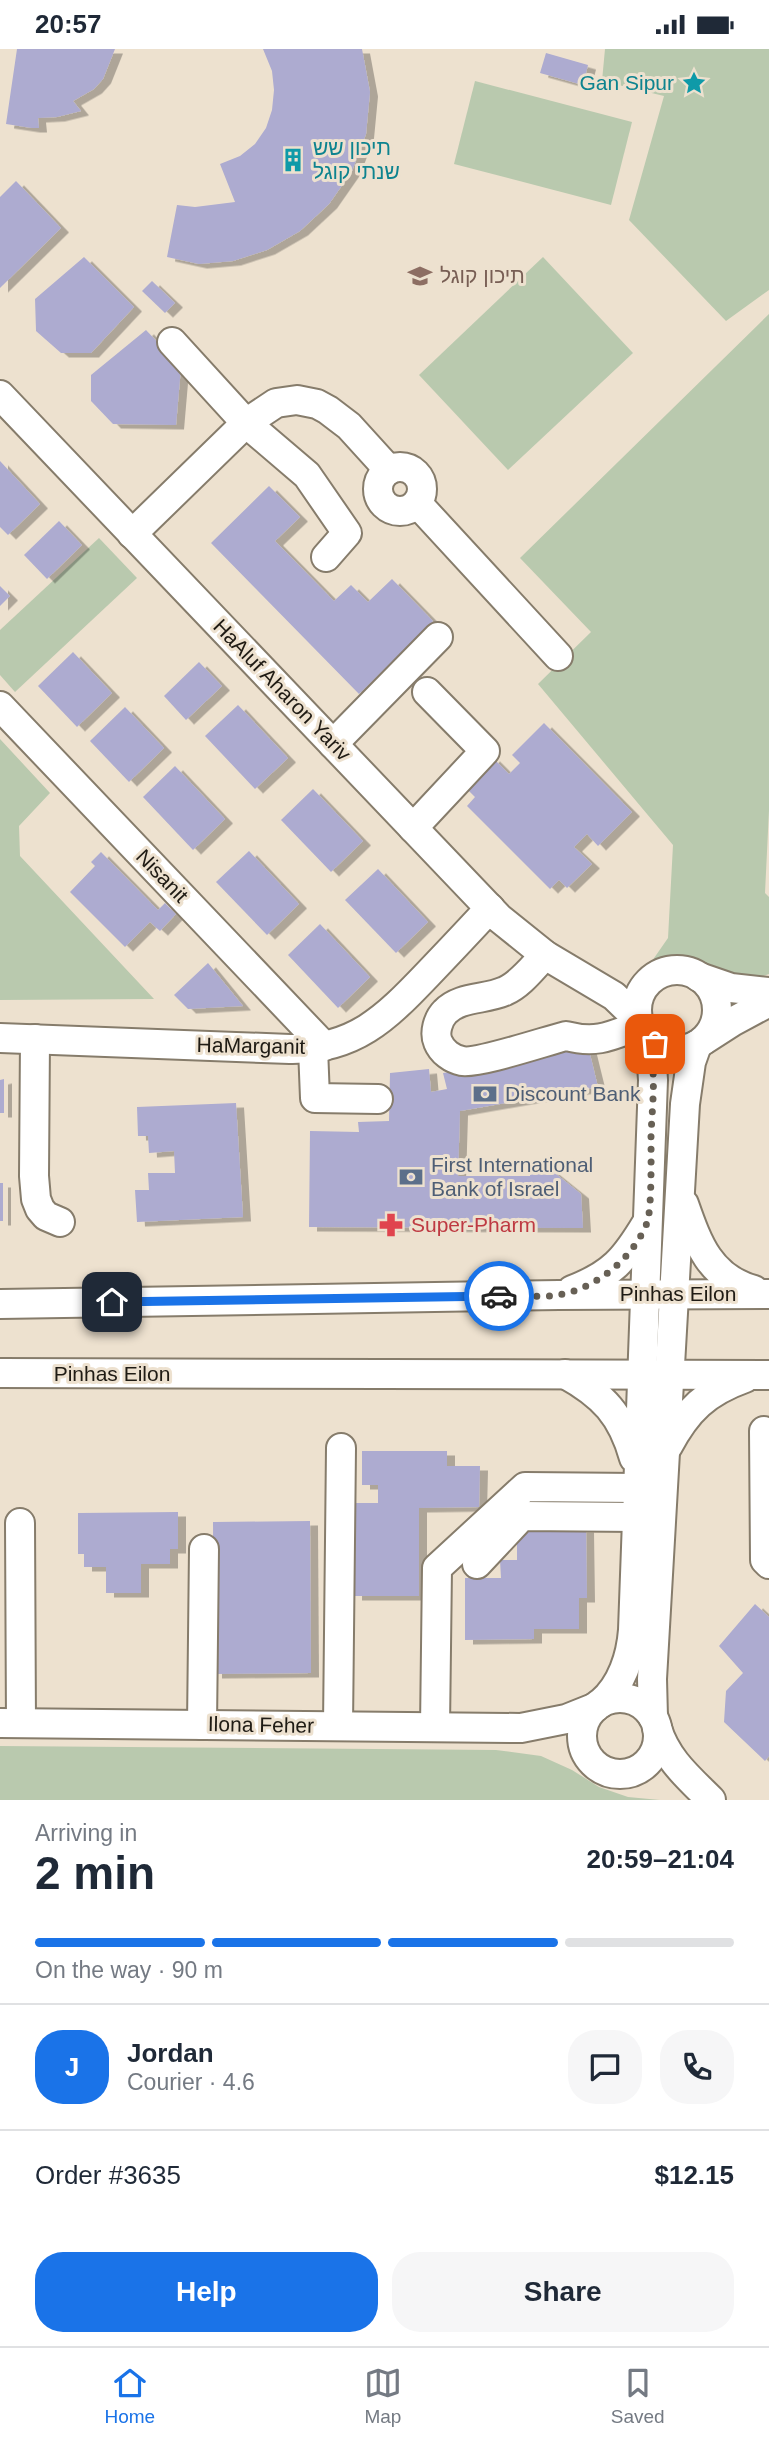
<!DOCTYPE html>
<meta charset="utf-8">
<style>
:root{--surface:#fff;--page:#f6f6f7;--text:#1f2937;--muted:#747a83;--line:#e0e1e3;--accent:#1a73e8}
body{margin:0;font-family:Helvetica,Heebo,sans-serif;background:var(--page);color:var(--text);height:100vh;display:flex;flex-direction:column;font-size:26px;white-space:nowrap}
*{box-sizing:border-box;margin:0}
p{font-size:23px;color:var(--muted)}
.icon{flex:none;width:38px;height:38px;fill:none;stroke:currentColor;stroke-width:2;stroke-linecap:round;stroke-linejoin:round}
.map{position:relative;height:1751px;overflow:hidden}
.details{display:flex;flex-direction:column;background:var(--surface);flex:1}
.details>*{flex:none}
.pin{position:absolute;display:grid;place-items:center;width:60px;height:60px;color:#fff;margin:-30px;border-radius:14px;box-shadow:0 4px 10px #0006}
.courier{position:absolute;display:grid;place-items:center;width:70px;height:70px;margin:-35px;border:5px solid #1a73e8;border-radius:50%;background:#fff;color:#222;box-shadow:0 2px 9px #0007}
.overview em{font-style:normal;font-weight:800}
.overview div{display:flex;flex-direction:column-reverse}
.overview{display:flex;align-items:center;justify-content:space-between;height:119px;padding:0 35px}
h1{font-size:46px;font-weight:800;line-height:52px}
.bar{display:grid;grid-template-columns:repeat(4,1fr);gap:10px 7px;align-content:center;height:84px;padding:0 35px}
.bar i{height:9px;border-radius:5px;background:var(--line)}
.bar .current{background:var(--accent)}
.bar p{grid-column:span 4}
.line{display:flex;align-items:center;gap:18px;padding:0 35px;border-top:2px solid var(--line)}
.line div{flex:1}
.round{display:grid;place-items:center;flex:none;width:74px;height:74px;border-radius:28px;background:var(--page)}
.primary-button{display:flex;gap:14px;margin-top:auto;padding:14px 35px}
.primary-button a{flex:1;height:80px;border-radius:28px;background:var(--accent);color:#fff;font-size:28px;font-weight:800;line-height:80px;text-align:center}
.primary-button a+a{background:var(--page);color:var(--text)}
.status{display:flex;justify-content:space-between;align-items:center;height:49px;padding:0 35px;background:var(--surface);direction:ltr}
.status svg{height:19px;fill:currentColor}
.menu{display:flex;justify-content:space-around;align-items:center;height:98px;border-top:2px solid var(--line);background:var(--surface);font-size:19px;color:var(--muted)}
.menu a{display:grid;justify-items:center;gap:4px}
.menu .current{color:var(--accent)}
.map>svg:first-child{display:block}
</style>
<div class="status"><b>20:57</b><svg viewBox="0 0 49 12"><path d="M0 12V9h3v3zM5 12V6h3v6zM10 12V3h3v9zM15 12V0h3v12zM26 1h20v11H26zM47 4h2v5h-2z"/></svg></div>
<div class="map">
<svg width="769" height="1751" viewBox="0 0 769 1751">
<defs>
<filter id="shadow"><feDropShadow dx="8" dy="4.5" stdDeviation="0" flood-color="#0004"/></filter>
</defs>
<rect width="100%" height="100%" fill="#ede1cf"/>
<g fill="#b9c9ae">
<polygon points="605,0 769,0 769,241 726,272 629,171 664,47 602,32"/>
<polygon points="475,32 632,73 611,156 454,115"/>
<polygon points="543,208 633,304 508,421 419,326"/>
<path d="M769 265V761L765 844 769 848V925C745 935 723 919 701 912 684 908 668 908 652 912L668 889 673 796 538 635 591 583 520 509Z"/>
<polygon points="99,489 137,529 15,643 0,626 0,581"/>
<polygon points="0,690 50,744 19,777 20,807 154,950 0,951"/>
<polygon points="0,1697 496,1701 541,1707 572,1721 599,1738 628,1748 660,1751 0,1751"/>
</g>
<g fill="#adabd0" filter="url(#shadow)">
<polygon points="17,0 115,0 103,30 94,40 73,52 81,62 57,68 38,69 39,79 32,79 6,75"/>
<polygon points="263,0 362,0 370,43 366,85 352,122 329,155 300,182 267,201 233,212 199,215 167,208 177,156 195,158 235,153 220,115 240,107 255,95 266,79 272,61 274,41 272,22"/>
<polygon points="546,4 588,16 583,36 540,24"/>
<polygon points="16,132 61,179 0,239 0,148"/>
<polygon points="84,208 134,258 91,304 61,304 36,282 35,250"/>
<polygon points="152,232 175,254 165,264 142,242"/>
<polygon points="146,281 181,318 176,376 113,375 91,352 91,326"/>
<polygon points="0,412 40,455 8,486 0,478"/>
<polygon points="269,437 300,468 275,492 334,552 351,536 368,553 392,530 433,572 359,645 211,494"/>
<polygon points="59,472 82,496 47,530 24,506"/>
<polygon points="0,537 10,547 0,557"/>
<polygon points="73,603 112,644 77,678 38,637"/>
<polygon points="199,613 222,637 186,671 164,647"/>
<polygon points="238,656 288,709 255,740 205,687"/>
<polygon points="125,658 164,699 129,733 90,692"/>
<polygon points="544,674 632,763 598,797 587,785 574,798 592,815 567,839 559,831 550,840 467,757 475,748 464,737 492,708 509,725 520,714 512,706"/>
<polygon points="175,717 225,770 193,801 143,748"/>
<polygon points="313,740 363,792 331,823 281,771"/>
<polygon points="249,802 299,855 267,886 216,833"/>
<polygon points="101,803 158,861 165,854 176,865 160,882 150,873 125,898 70,843 95,817 91,813"/>
<polygon points="378,820 428,873 396,904 345,851"/>
<polygon points="320,875 370,928 338,959 288,906"/>
<polygon points="208,914 243,957 188,960 174,946"/>
<polygon points="584,981 598,1038 460,1062 458,1127 530,1127 531,1111 540,1112 581,1145 583,1179 309,1178 310,1082 359,1083 358,1073 389,1072 390,1024 429,1020 431,1043 447,1040 443,1024 471,1020"/>
<polygon points="4,1030 4,1064 0,1064 0,1031"/>
<polygon points="236,1054 243,1168 137,1173 135,1141 149,1141 148,1124 175,1124 174,1102 149,1104 148,1087 138,1087 137,1058"/>
<rect x="0" y="1134" width="3" height="38"/>
<polygon points="362,1402 447,1402 447,1417 480,1417 479,1458 419,1459 419,1547 354,1547 355,1454 378,1454 378,1436 362,1436"/>
<polygon points="178,1463 178,1500 170,1500 170,1515 141,1515 141,1544 106,1544 106,1518 84,1518 84,1505 78,1505 78,1464"/>
<polygon points="310,1472 311,1624 214,1625 213,1473"/>
<polygon points="517,1479 586,1479 587,1549 579,1549 579,1580 534,1580 534,1590 465,1591 465,1529 501,1529 500,1511 517,1511"/>
<polygon points="755,1555 769,1568 769,1707 765,1712 724,1673 726,1642 743,1624 719,1597"/>
</g>
<g fill="none" stroke-linecap="round" stroke-linejoin="round">
<g stroke="#867c6b" stroke-width="32">
<g id="minor">
<polyline points="172,293 246,374 307,426 347,484 326,508"/>
<polyline points="0,346 499,869 545,906 614,947 638,970"/>
<circle cx="400" cy="440" r="22"/>
<polyline points="417,454 558,607"/>
<polyline points="132,485 246,374 276,354 297,351 317,355 328,361 349,377 389,421"/>
<polyline points="0,657 324,997"/>
<polyline points="333,695 438,588"/>
<polyline points="413,779 485,702 427,643"/>
<path d="M545 906C533 918 521 935 505 942 486 951 460 947 445 963 438 970 434 984 438 993 442 1003 452 1010 462 1012 478 1015 546 992 566 987 597 995 611 987 640 976"/>
<circle cx="677" cy="961" r="40"/>
<polyline points="699,928 731,939 769,943"/>
<path d="M0 989 290 1000C354 1001 386 969 427 926 448 904 469 882 490 859"/>
<polyline points="35,990 34,1127 36,1150 40,1160 46,1167 60,1173"/>
<polyline points="704,991 732,973 769,953"/>
<polyline points="313,999 315,1049 378,1050"/>
<path d="M684 1155C698 1195 710 1229 754 1241"/>
<path d="M572 1241C612 1226 625 1210 646 1175"/>
<polyline points="0,1255 559,1246 769,1245"/>
<polyline points="0,1324 769,1326"/>
<path d="M565 1325C603 1346 622 1366 634 1409"/>
<polyline points="764,1382 765,1511 769,1515"/>
<path d="M668 1397C687 1361 706 1343 745 1329"/>
<polyline points="20,1474 21,1674"/>
<polyline points="477,1515 522,1467 637,1468"/>
<circle cx="620" cy="1687" r="38"/>
<path d="M601 1654C622 1636 631 1607 633 1581L653 1031 651 1001 646 987"/>
<polyline points="653,1668 652,1630 685,1055 691,1013 697,996"/>
<polyline points="0,1674 521,1679 566,1670 596,1658"/>
<polyline points="202,1676 204,1500"/>
<polyline points="338,1677 341,1399"/>
<polyline points="435,1678 437,1519 525,1438 638,1439"/>
<path d="M657 1679C666 1710 689 1729 711 1751"/>
</g>
</g>
<use href="#minor" stroke="#fff" stroke-width="28"/>
</g>
<g fill="none" stroke-linecap="round" stroke-linejoin="round">
<path stroke="#676055" stroke-width="7" stroke-dasharray="0 12.6" d="M499 1247C518 1246 539 1249 558 1246 596 1240 633 1209 647 1174 652 1161 651 1105 651 1088 652 1054 658 1019 646 987L655 995"/>
<polyline stroke="#1a73e8" stroke-width="9" points="112,1253 499,1247"/>
</g>
<defs>
<g id="sight-bare" transform="scale(1.89)"><path d="M0-6L1.8-2.2L6-1.7L2.9 1.2L3.7 5.4L0 3.3L-3.7 5.4L-2.9 1.2L-6-1.7L-1.8-2.2Z" fill="#0f9aa8" stroke="#ede1cf" stroke-width="2.5" paint-order="stroke"/></g>
<g id="building-bare" transform="scale(1.89)"><path d="M-4-6H4V6H1V3H-1V6H-4ZM-2.5-4.3h1.7v1.8h-1.7ZM.8-4.3h1.7v1.8H.8ZM-2.5-1h1.7V.8h-1.7ZM.8-1h1.7V.8H.8Z" fill="#0f9aa8" stroke="#ede1cf" stroke-width="2.5" paint-order="stroke"/></g>
<g id="school-bare" transform="scale(1.89)"><path d="M0-5L7-2L0 1L-7-2ZM-4 1L0 2.5L4 1V4Q0 6-4 4Z" fill="#8d6e63" stroke="#ede1cf" stroke-width="2.5" paint-order="stroke"/></g>
<g id="bank-bare" transform="scale(1.89)"><path d="M-6-4H6V4H-6ZM0-2.3a2.3 2.3 0 1 0 0 4.6a2.3 2.3 0 1 0 0-4.6Z" fill="#5c6f8a" stroke="#ede1cf" stroke-width="2.5" paint-order="stroke"/></g>
<g id="pharmacy-bare" transform="scale(1.89)"><path d="M-2-6h4v4h4v4h-4v4h-4v-4h-4v-4h4Z" fill="#e0444e" stroke="#ede1cf" stroke-width="2.5" paint-order="stroke"/></g>
</defs>
<g fill-rule="evenodd">
<use href="#sight-bare" x="694" y="34"/>
<use href="#building-bare" x="293" y="111"/>
<use href="#school-bare" x="420" y="227"/>
<use href="#bank-bare" x="485" y="1045"/>
<use href="#bank-bare" x="411" y="1128"/>
<use href="#pharmacy-bare" x="391" y="1176"/>
</g>
<g text-anchor="middle" stroke-width="6" stroke-linejoin="round" paint-order="stroke">
<g font-size="21" fill="#0d838f" stroke="#ede1cf" text-anchor="end">
<text x="674" y="41">Gan Sipur</text>
<text x="313" y="106" text-anchor="start">תיכון שש<tspan x="313" dy="24">שנתי קוגל</tspan></text>
</g>
<g font-size="21" fill="#785e54" stroke="#ede1cf" text-anchor="start">
<text x="440" y="234">תיכון קוגל</text>
</g>
<g font-size="21" fill="#1f1b14" stroke="#ede1cf">
<text transform="translate(282 641) rotate(46)" y="7">HaAluf Aharon Yariv</text>
<text transform="translate(162 827) rotate(46)" y="7">Nisanit</text>
<text transform="translate(251 997) rotate(1)" y="7">HaMarganit</text>
<text x="678" y="1252">Pinhas Eilon</text>
<text x="112" y="1332">Pinhas Eilon</text>
<text transform="translate(261 1676) rotate(1)" y="7">Ilona Feher</text>
</g>
<g font-size="21" fill="#4e5e75" stroke="#ede1cf" text-anchor="start">
<text x="505" y="1052">Discount Bank</text>
<text x="431" y="1123">First International<tspan x="431" dy="24">Bank of Israel</tspan></text>
</g>
<g font-size="21" fill="#be3a42" stroke="#ede1cf" text-anchor="start">
<text x="411" y="1183">Super-Pharm</text>
</g>
</g>
</svg>
<div class="pin" style="left:655px;top:995px;background:#ea580c"><svg class="icon" aria-label="bag" viewBox="0 0 24 24"><path d="M5 8h14l-1 12H6zM9 8a3 3 0 0 1 6 0"/></svg></div>
<div class="pin" style="left:112px;top:1253px;background:#1f2937"><svg class="icon" aria-label="home" viewBox="0 0 24 24"><path d="M3 11l9-7 9 7M6 9v11h12V9"/></svg></div>
<div class="courier" style="left:499px;top:1247px"><svg class="icon" aria-label="car" viewBox="0 0 24 24"><path d="M5 17H2v-5l4-1 3-4h7l3 4 3 1v5h-3M9 17h6M6 11h13"/><circle cx="7" cy="17" r="2"/><circle cx="17" cy="17" r="2"/></svg></div>
</div>
<section class="details">
<div class="overview"><div><h1>2 min</h1><p>Arriving in</p></div><em>20:59–21:04</em></div>
<div class="bar"><i class="current"></i><i class="current"></i><i class="current"></i><i></i><p>On the way · 90 m</p></div>
<div class="line" style="height:126px"><b class="round" style="background:var(--accent);color:#fff">J</b><div><b>Jordan</b><p>Courier · 4.6</p></div><a class="round"><svg class="icon" aria-label="chat" viewBox="0 0 24 24"><path d="M4 5h16v11H9l-5 4z"/></svg></a><a class="round"><svg class="icon" aria-label="phone" viewBox="0 0 24 24"><path d="M5 4h4l2 5-3 2q2 4 5 5l2-3 5 2v4C11 20 4 13 5 4z"/></svg></a></div>
<div class="line" style="height:91px"><div>Order #3635</div><b>$12.15</b></div>
<div class="primary-button"><a>Help</a><a>Share</a></div>
</section>
<nav class="menu">
<a class="current"><svg class="icon" aria-label="home" viewBox="0 0 24 24"><path d="M3 11l9-7 9 7M6 9v11h12V9"/></svg>Home</a>
<a><svg class="icon" aria-label="map" viewBox="0 0 24 24"><path d="M3 6l6-2 6 2 6-2v14l-6 2-6-2-6 2zM9 4v14M15 6v14"/></svg>Map</a>
<a><svg class="icon" aria-label="saved" viewBox="0 0 24 24"><path d="M7 4h10v16l-5-4-5 4z"/></svg>Saved</a>
</nav>
